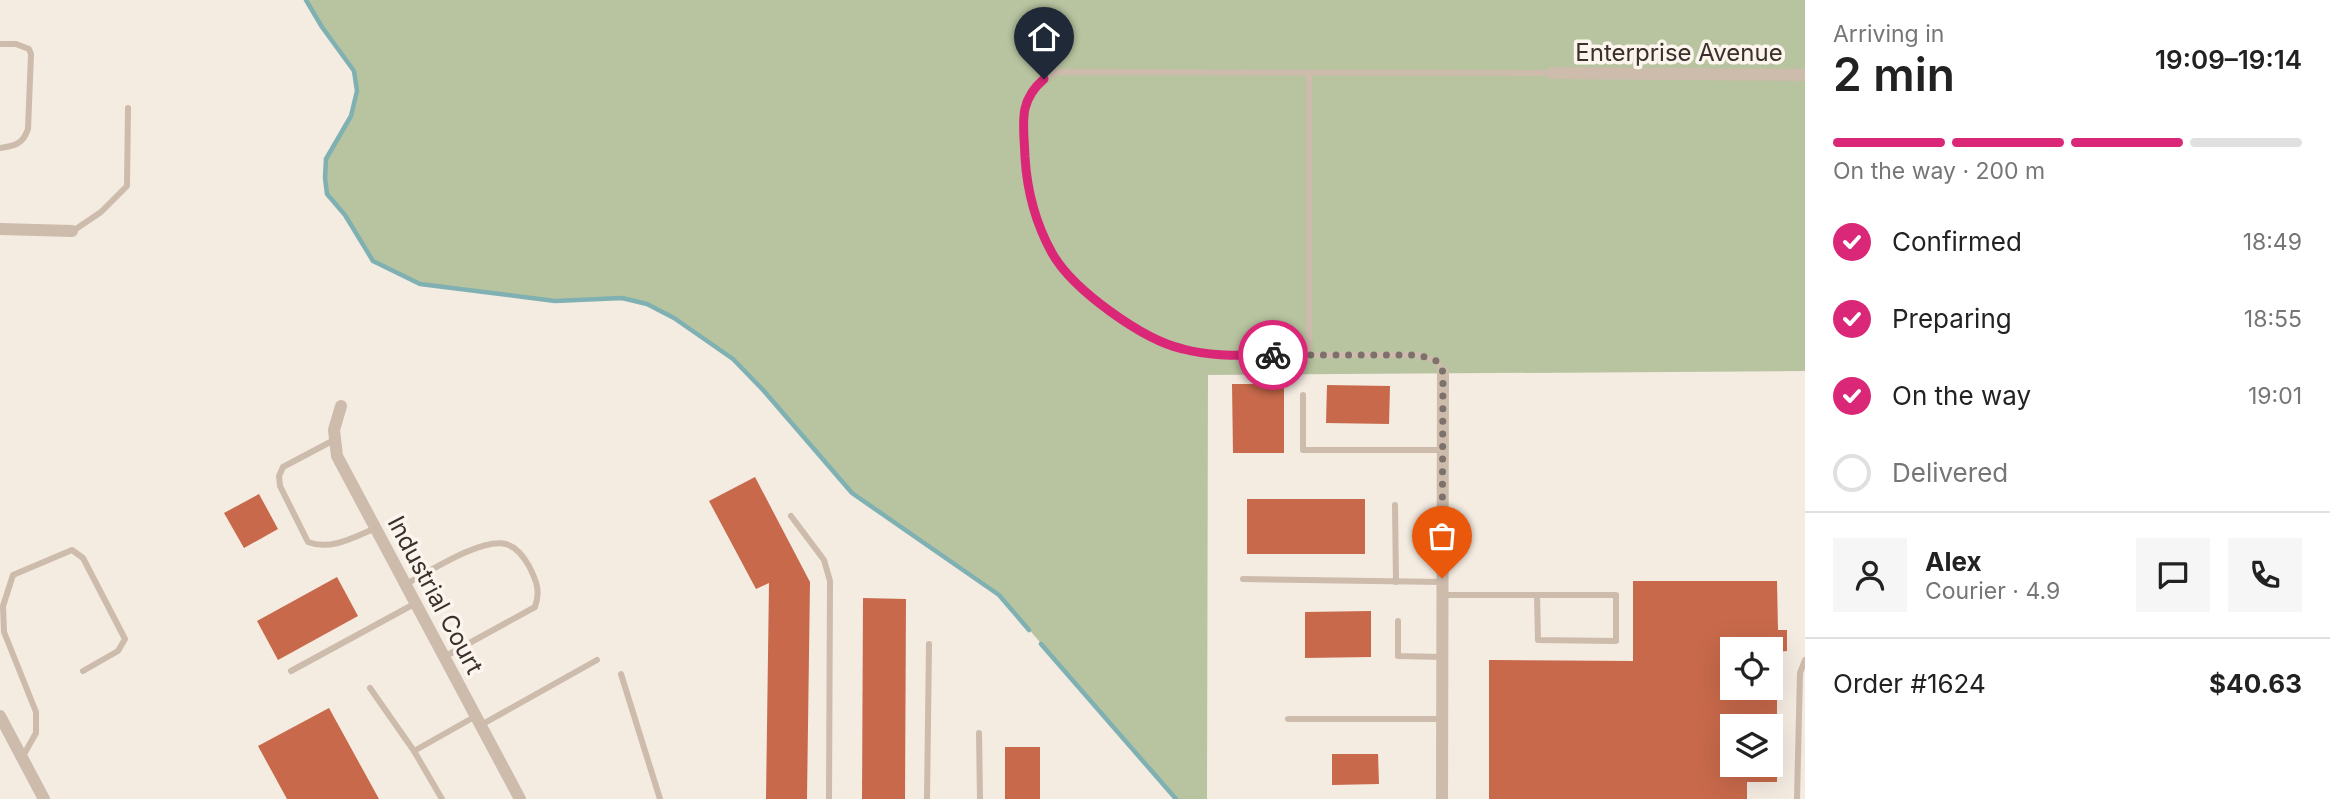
<!DOCTYPE html>
<meta charset="utf-8">
<style>
:root{--surface:#fff;--page:#f6f6f6;--text:#222;--muted:#767676;--line:#e0e0e0;--accent:#db2777}
body{margin:0;font-family:Inter,sans-serif;background:var(--page);color:var(--text);height:100vh;display:flex;flex-direction:column;font-size:26px;white-space:nowrap}
*{box-sizing:border-box;margin:0}
p{font-size:23px;color:var(--muted)}
.icon{flex:none;width:38px;height:38px;fill:none;stroke:currentColor;stroke-width:2;stroke-linecap:round;stroke-linejoin:round}
.map{position:relative;flex:1;overflow:hidden}
.details{display:flex;flex-direction:column;background:var(--surface);width:525px}
.details>*{flex:none}
.buttons{position:absolute;left:1720px;top:637px;display:grid;gap:14px}
.buttons a{display:grid;place-items:center;width:63px;height:63px;border-radius:0px;background:var(--surface);box-shadow:0 7px 28px #0002;font-size:35px}
.pin{position:absolute;display:grid;place-items:center;width:60px;height:60px;color:#fff;margin:-72px -30px;border-radius:50% 50% 50% 0;rotate:-45deg;box-shadow:0 0 7px #0007}
.pin .icon{rotate:45deg}
.courier{position:absolute;display:grid;place-items:center;width:70px;height:70px;margin:-35px;border:5px solid #db2777;border-radius:50%;background:#fff;color:#222;box-shadow:0 2px 9px #0007}
.overview em{font-style:normal;font-weight:600}
.overview div{display:flex;flex-direction:column-reverse}
.overview{display:flex;align-items:center;justify-content:space-between;height:119px;padding:0 28px}
h1{font-size:46px;font-weight:600;line-height:52px}
.bar{display:grid;grid-template-columns:repeat(4,1fr);gap:10px 7px;align-content:center;height:84px;padding:0 28px}
.bar i{height:9px;border-radius:5px;background:var(--line)}
.bar .on{background:var(--accent)}
.bar p{grid-column:span 4}
.line{display:flex;align-items:center;gap:18px;padding:0 28px;border-top:2px solid var(--line)}
.line div{flex:1}
.round{display:grid;place-items:center;flex:none;width:74px;height:74px;border-radius:0px;background:var(--page)}
ol{padding:0 28px;list-style:none}
li{display:flex;align-items:center;gap:21px;height:77px}
li p{margin-inline-start:auto}
li .icon{padding:7px;border-radius:50%;background:var(--accent);color:#fff;stroke-width:4}
li:last-child{color:var(--muted)}
li i{width:38px;height:38px;border:4px solid var(--line);border-radius:50%}
main{display:flex;flex:1;min-height:0}
.map>svg:first-child{display:block}
</style>
<main>
<div class="map">
<svg width="1805" height="799" viewBox="0 0 1805 799">
<rect width="100%" height="100%" fill="#f4ebe1"/>
<polygon fill="#b8c4a0" points="306,0 1805,0 1805,371 1208,375 1207,799 1176,799 999,595 852,493 764,391 733,359 674,318 647,304 622,298 555,301 420,284 373,261 345,215 327,194 325,178 326,159 351,116 357,91 354,71 322,27"/>
<g fill="none" stroke-linecap="round" stroke-linejoin="round">
<g stroke="#7fb0b2" stroke-width="4.5">
<polyline points="306,0 322,27 354,71 357,91 351,116 326,159 325,178 327,194 345,215 373,261 420,284 555,301 622,298 647,304 674,318 733,359 764,391 852,493 999,595 1029,630"/>
<polyline points="1041,644 1176,799"/>
</g>
</g>
<g fill="#c8694b" fill-rule="evenodd">
<polygon points="1232,384 1284,384 1284,453 1233,453"/>
<polygon points="1327,385 1390,386 1389,424 1326,423"/>
<polygon points="755,477 810,582 807,799 766,799 769,583 756,589 709,501"/>
<polygon points="259,494 278,529 244,548 224,513"/>
<rect x="1247" y="499" width="118" height="55"/>
<polygon points="337,577 358,616 278,660 257,621"/>
<path d="M1633 581H1777L1778 630H1787V651L1777 652V782H1747V799H1489V660L1633 661ZM1732 649H1771V688H1732ZM1732 726H1771V765H1732Z"/>
<polygon points="863,598 906,599 905,799 862,799"/>
<polygon points="1371,611 1371,657 1305,658 1305,612"/>
<polygon points="329,708 379,799 287,799 258,746"/>
<rect x="1005" y="747" width="35" height="52"/>
<polygon points="1332,754 1378,754 1379,784 1332,785"/>
</g>
<g fill="none" stroke-linecap="round" stroke-linejoin="round">
<g stroke="#cdbbac" stroke-width="6">
<path d="M0 44H16L29 49 31 54 28 129C23 144 15 146 0 148"/>
<polyline points="1309,73 1309,355"/>
<polyline points="73,231 101,212 127,186 128,108"/>
<path d="M1442 372 1437 361 1419 355C1376 355 1334 355 1291 355 1255 356 1220 357 1184 350 1144 341 1073 290 1053 254 1037 226 1028 194 1026 163 1024 141 1018 108 1032 90 1039 81 1049 76 1058 72L1552 73"/>
<polyline points="1303,395 1303,450 1442,450"/>
<path d="M334 440 283 467 279 476 280 486 308 542C331 551 354 537 376 528"/>
<polyline points="1395,505 1396,582"/>
<polyline points="791,516 824,560 830,581 829,799"/>
<polyline points="1243,579 1442,582"/>
<path d="M406 584C429 572 480 538 506 544 516 547 524 557 529 566 536 580 541 591 535 607L444 657"/>
<polyline points="1442,595 1616,595 1616,641 1538,640 1537,595"/>
<polyline points="1398,621 1398,656 1442,657"/>
<polyline points="291,671 416,603"/>
<polyline points="621,674 660,799"/>
<polyline points="370,688 414,751 442,799"/>
<polyline points="1288,719 1442,719"/>
<polyline points="481,725 597,660"/>
<polyline points="979,733 980,799"/>
<polyline points="414,751 476,716"/>
<polyline points="23,756 36,733 36,712 4,632 3,606 13,575 72,550 83,558 125,639 118,651 83,671"/>
<polyline points="927,799 929,644"/>
<polyline points="1797,799 1800,673 1805,660"/>
</g>
<g stroke="#cdbbac" stroke-width="12">
<polyline points="1552,73 1805,75"/>
<polyline points="0,229 72,231"/>
<polyline points="341,406 334,430 337,456 520,799"/>
<polyline points="0,716 44,799"/>
<polyline points="1442,799 1443,372"/>
</g>
</g>
<g fill="none" stroke-linecap="round" stroke-linejoin="round">
<polyline stroke="#7c716b" stroke-width="7" stroke-dasharray="0 12.6" points="1273,355 1419,355 1437,361 1443,372 1442,578"/>
<path stroke="#db2777" stroke-width="9" d="M1044 79C1017 102 1024 125 1025 157 1027 191 1036 224 1052 253 1073 290 1143 340 1183 349 1213 357 1242 355 1273 355"/>
</g>
<g text-anchor="middle" stroke-width="7" stroke-linejoin="round" paint-order="stroke">
<g font-size="24" fill="#3b302b" stroke="#fbf5ee">
<text x="1679" y="61">Enterprise Avenue</text>
<text transform="translate(435 595) rotate(62)" y="8">Industrial Court</text>
</g>
</g>
</svg>
<div class="buttons">
<a><svg class="icon" aria-label="locate" viewBox="0 0 24 24"><circle cx="12" cy="12" r="6"/><path d="M12 2v4M12 18v4M2 12h4M18 12h4"/></svg></a>
<a><svg class="icon" aria-label="layers" viewBox="0 0 24 24"><path d="M12 4l9 5-9 5-9-5zM3 14l9 5 9-5"/></svg></a>
</div>
<div class="pin" style="left:1442px;top:578px;background:#ea580c"><svg class="icon" aria-label="bag" viewBox="0 0 24 24"><path d="M5 8h14l-1 12H6zM9 8a3 3 0 0 1 6 0"/></svg></div>
<div class="pin" style="left:1044px;top:79px;background:#1f2937"><svg class="icon" aria-label="home" viewBox="0 0 24 24"><path d="M3 11l9-7 9 7M6 9v11h12V9"/></svg></div>
<div class="courier" style="left:1273px;top:355px"><svg class="icon" aria-label="bike" viewBox="0 0 24 24"><circle cx="6" cy="16" r="4"/><circle cx="18" cy="16" r="4"/><path d="M6 16l4-8h5l3 8M10 8l3 8H6M13 5h3"/></svg></div>
</div>
<section class="details">
<div class="overview"><div><h1>2 min</h1><p>Arriving in</p></div><em>19:09–19:14</em></div>
<div class="bar"><i class="on"></i><i class="on"></i><i class="on"></i><i></i><p>On the way · 200 m</p></div>
<ol>
<li><svg class="icon" aria-label="check" viewBox="0 0 24 24"><path d="M5 12l5 5 9-10"/></svg>Confirmed<p>18:49</p></li>
<li><svg class="icon" aria-label="check" viewBox="0 0 24 24"><path d="M5 12l5 5 9-10"/></svg>Preparing<p>18:55</p></li>
<li><svg class="icon" aria-label="check" viewBox="0 0 24 24"><path d="M5 12l5 5 9-10"/></svg>On the way<p>19:01</p></li>
<li><i></i>Delivered</li>
</ol>
<div class="line" style="height:126px"><a class="round"><svg class="icon" aria-label="person" viewBox="0 0 24 24"><circle cx="12" cy="8" r="4"/><path d="M4 21q1-7 8-7t8 7"/></svg></a><div><b>Alex</b><p>Courier · 4.9</p></div><a class="round"><svg class="icon" aria-label="chat" viewBox="0 0 24 24"><path d="M4 5h16v11H9l-5 4z"/></svg></a><a class="round"><svg class="icon" aria-label="phone" viewBox="0 0 24 24"><path d="M5 4h4l2 5-3 2q2 4 5 5l2-3 5 2v4C11 20 4 13 5 4z"/></svg></a></div>
<div class="line" style="height:91px"><div>Order #1624</div><b>$40.63</b></div>
</section>
</main>
